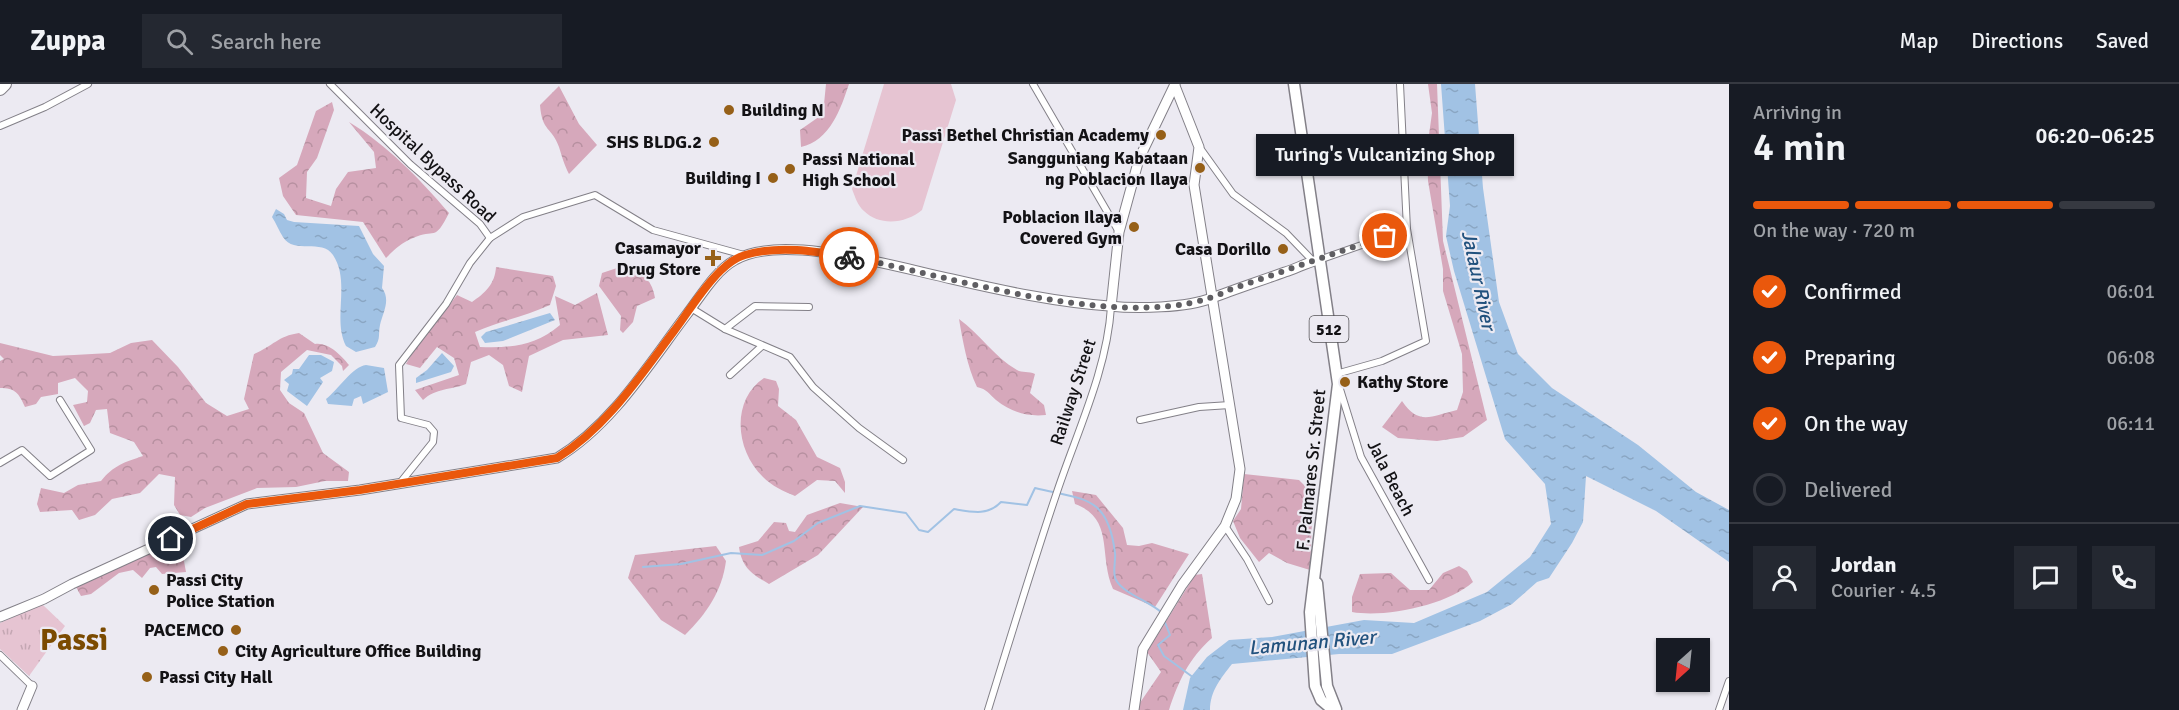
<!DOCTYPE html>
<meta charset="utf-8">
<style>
:root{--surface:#171b24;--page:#242831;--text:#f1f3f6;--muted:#9ea1a6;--line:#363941;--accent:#ea580c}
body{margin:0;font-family:Signika,sans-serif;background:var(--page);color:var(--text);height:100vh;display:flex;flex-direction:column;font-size:22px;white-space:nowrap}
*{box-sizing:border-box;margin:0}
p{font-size:20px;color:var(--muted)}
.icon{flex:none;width:33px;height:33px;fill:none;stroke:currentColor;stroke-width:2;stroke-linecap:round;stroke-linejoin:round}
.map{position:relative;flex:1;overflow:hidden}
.sheet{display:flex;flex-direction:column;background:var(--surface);width:450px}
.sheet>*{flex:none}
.needle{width:39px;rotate:207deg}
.controls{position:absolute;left:1656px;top:554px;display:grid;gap:12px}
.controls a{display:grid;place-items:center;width:54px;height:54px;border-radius:0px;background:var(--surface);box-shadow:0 2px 4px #0004;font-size:30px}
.pin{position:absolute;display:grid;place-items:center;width:51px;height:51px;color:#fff;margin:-26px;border:3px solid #fff;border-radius:50%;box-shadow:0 2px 6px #0007}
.courier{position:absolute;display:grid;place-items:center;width:60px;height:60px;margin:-30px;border:4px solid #ea580c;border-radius:50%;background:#fff;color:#222;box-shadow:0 2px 8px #0007}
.bubble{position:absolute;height:42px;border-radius:0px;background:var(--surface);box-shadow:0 2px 4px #0004;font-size:20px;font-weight:600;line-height:42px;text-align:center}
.head em{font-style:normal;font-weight:600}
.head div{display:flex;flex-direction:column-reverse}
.head{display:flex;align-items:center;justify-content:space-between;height:102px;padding:0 24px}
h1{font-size:39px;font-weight:600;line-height:45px}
.bar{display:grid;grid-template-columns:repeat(4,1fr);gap:9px 6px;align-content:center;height:72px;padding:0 24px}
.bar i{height:8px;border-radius:4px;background:var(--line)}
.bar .active{background:var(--accent)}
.bar p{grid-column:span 4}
.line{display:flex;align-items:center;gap:15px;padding:0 24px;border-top:2px solid var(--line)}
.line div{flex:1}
.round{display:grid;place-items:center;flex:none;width:63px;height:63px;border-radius:0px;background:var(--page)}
ol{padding:0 24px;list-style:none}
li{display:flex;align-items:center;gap:18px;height:66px}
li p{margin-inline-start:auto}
li .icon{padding:6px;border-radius:50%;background:var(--accent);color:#fff;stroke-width:4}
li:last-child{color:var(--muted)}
li i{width:33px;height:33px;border:3px solid var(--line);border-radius:50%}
header{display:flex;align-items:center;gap:36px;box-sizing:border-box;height:84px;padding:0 30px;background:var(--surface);border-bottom:2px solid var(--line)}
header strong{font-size:28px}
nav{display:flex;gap:33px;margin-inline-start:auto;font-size:21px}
.search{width:420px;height:54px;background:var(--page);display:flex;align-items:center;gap:15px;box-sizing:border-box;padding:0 21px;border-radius:0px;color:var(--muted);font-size:22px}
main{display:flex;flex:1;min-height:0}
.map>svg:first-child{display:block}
</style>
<header>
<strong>Zuppa</strong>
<div class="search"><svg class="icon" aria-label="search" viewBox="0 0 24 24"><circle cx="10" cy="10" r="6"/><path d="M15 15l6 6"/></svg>Search here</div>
<nav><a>Map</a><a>Directions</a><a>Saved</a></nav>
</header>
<main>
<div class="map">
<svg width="1729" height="626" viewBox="0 0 1729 626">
<defs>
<pattern id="grass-tufts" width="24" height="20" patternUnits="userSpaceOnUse" patternTransform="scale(1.5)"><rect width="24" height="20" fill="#e6c4d2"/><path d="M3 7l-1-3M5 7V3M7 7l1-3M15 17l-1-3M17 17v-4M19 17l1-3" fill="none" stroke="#c4a7b3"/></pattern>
<pattern id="forest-crowns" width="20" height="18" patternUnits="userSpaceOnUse" patternTransform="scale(1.5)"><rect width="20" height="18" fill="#d6a8bb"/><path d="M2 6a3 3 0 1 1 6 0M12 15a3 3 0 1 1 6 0" fill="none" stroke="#b790a0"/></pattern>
<pattern id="water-ripples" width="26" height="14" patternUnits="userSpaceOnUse" patternTransform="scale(1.5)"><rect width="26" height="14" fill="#a1c2e4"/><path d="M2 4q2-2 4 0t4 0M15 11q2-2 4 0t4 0" fill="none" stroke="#8aa6c3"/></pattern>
</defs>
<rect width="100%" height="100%" fill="#eceaf2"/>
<polygon fill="url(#grass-tufts)" points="42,520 65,542 29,592 0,565 0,539"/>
<g fill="url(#forest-crowns)">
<path d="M826 0H849C841 24 830 57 801 63L800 46 823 30Z"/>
<path d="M1428 0H1437L1443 157 1487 336 1463 353 1437 357 1398 354 1382 343 1402 317C1419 342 1431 332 1457 326L1463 308 1462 270 1443 207V185L1428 97 1427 65 1432 29Z"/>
<path d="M559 2 579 40 597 61 569 90C564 80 562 73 559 63 552 43 542 48 540 21Z"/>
<path d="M332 18 334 26 317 74 307 88 306 114 331 122 336 105 348 88 376 84 374 68 349 38C387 61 420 95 449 129 434 159 435 144 413 154 401 159 394 166 386 174L363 138 296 131 283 112 279 94 297 81 316 27Z"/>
<path d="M629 180C643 187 653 199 655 214L637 222 633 238 623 249 620 246 621 232 599 202 602 189Z"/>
<path d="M496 183 553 192 556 202 550 221C526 232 500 237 475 248L480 263C512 264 535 262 560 241L555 212 575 221 597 209 608 251 563 256 529 272 522 308 509 302 503 281 489 271 471 278 466 300C451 306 436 304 423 316L415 306 459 291 454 274 437 263 420 284 406 280C420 254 440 234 457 211L472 218C485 209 495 200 496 183Z"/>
<path d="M959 235C980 250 994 273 1017 286 1022 289 1029 287 1035 290L1030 309 1044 321 1046 331C1027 333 1011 328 996 316 989 310 987 305 977 303 967 282 963 258 959 235Z"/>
<path d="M299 249 315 260C328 258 341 271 349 281L343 287 342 282 331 271 307 266 281 288 280 306 289 319 304 329 323 369 349 388 348 397H325L296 403 257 404 205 424 191 433 180 431 174 421 175 393 159 390 140 409 112 415 95 431 79 436 72 426 40 428 37 420 41 404 64 409 78 401 101 397C114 381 125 378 143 372L134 358 110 349 107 325 96 326 90 339 84 342 73 321 87 318 88 307 75 294 58 299V310L41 313 36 320 25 323C19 309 15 304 0 304V277L4 275 0 271V259L53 272 74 271 110 269 131 259 152 256 178 283 206 319 227 332 249 325 244 315 254 270C273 262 278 252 299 249Z"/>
<path d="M764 294 776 297 779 305 778 322 796 336 817 373 840 384 845 398V409L835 397 817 396 795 412C783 407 772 402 763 393 735 366 731 316 764 294Z"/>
<polygon points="1244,390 1299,396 1313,410 1310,486 1287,479 1269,469 1259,478 1240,454 1233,437 1241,425"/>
<path d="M1072 407 1096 411 1123 444 1127 461 1139 462 1152 459 1189 470 1155 523 1113 505C1098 471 1115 435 1075 420Z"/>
<path d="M840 419 863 423 818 471 769 500C752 490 742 484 739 463L758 457 774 438 786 439 789 447 795 448 807 431Z"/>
<polygon points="169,459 183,472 186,488 162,490 156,483 150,484 142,494 133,486 119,489 91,510 81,512 76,503"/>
<path d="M716 462 726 477C722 507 707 529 685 551L661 536 628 494 635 471Z"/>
<path d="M1459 482 1467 487 1473 498C1448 521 1385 534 1352 528V513L1360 490 1391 489 1410 506H1429L1443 489Z"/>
<path d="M1202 490 1212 554C1189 574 1178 598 1169 626H1135L1161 588 1147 568 1195 491Z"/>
</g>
<path fill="#e6c4d2" d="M884 0H951L956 16 922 126C907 139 880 143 864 127 858 122 855 113 852 105Z"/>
<g fill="url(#water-ripples)">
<path d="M1441 0H1475L1483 104 1499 218 1518 270 1552 304 1638 361 1696 408 1729 426V478L1656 427 1586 392 1583 438 1572 459 1549 494 1537 498 1512 520 1480 537 1392 570H1339L1232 580C1221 594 1210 607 1210 626H1183L1190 594 1207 573 1229 556 1272 553 1364 536 1414 539 1487 508 1530 473 1551 440 1545 400 1505 355 1454 187 1446 152 1450 122Z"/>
<path d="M276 125 284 130 287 136 294 138 359 142 373 170 384 182 382 204C391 216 383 228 380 241 378 250 381 254 375 263L356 268 346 262C332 235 351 198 333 171 322 154 294 171 283 153 279 147 276 139 272 133Z"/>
<polygon points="550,229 555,236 503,257 485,259 481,253 486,248"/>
<polygon points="442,269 454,282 451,288 416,299 416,294 427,286"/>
<polygon points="309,271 321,271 334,278 332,287 320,294 323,298 307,322 287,307 289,300 284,296 292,290 293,285 299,285"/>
<path d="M366 281 384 284 388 308 363 320 361 312 354 315 352 322 328 320 326 315C338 306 353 282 366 281Z"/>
</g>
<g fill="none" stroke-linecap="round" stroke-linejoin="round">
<g stroke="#a1c2e4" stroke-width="2">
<path d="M643 483 681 480 731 469 762 471 794 457 818 439 860 422 906 429 919 446 928 448 954 425C972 428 988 432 1001 418L1027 421 1035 404C1084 416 1108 411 1115 469 1116 477 1112 489 1116 496 1123 509 1148 517 1161 528"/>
<polyline points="1164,536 1170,551 1158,561 1164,572 1194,594"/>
</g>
<g stroke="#838088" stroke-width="8">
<g id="street">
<polyline points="330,0 410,80 480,140 490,154"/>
<polyline points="1033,0 1119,148"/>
<polyline points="0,42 45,23 88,0"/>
<polyline points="1200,64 1233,110 1286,149 1313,177"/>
<polyline points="1319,176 1407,145"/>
<polyline points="691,224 725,245 790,273 813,303 859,344 903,376"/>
<polyline points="725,245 755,222 809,223"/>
<polyline points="1336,290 1382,277 1426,257 1407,145 1400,0"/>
<polyline points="730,291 762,262"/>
<polyline points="1339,302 1361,373 1429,496"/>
<polyline points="1140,336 1199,323 1230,321"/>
<polyline points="0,379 22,366 50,392 91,366 60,316"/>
<polyline points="400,399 433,358 434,348 428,341 401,334 399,281 446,220 470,179 490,154 523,133 595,111 653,146 744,171"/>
<polyline points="1225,442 1247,475 1269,517"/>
<polyline points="0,571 32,602"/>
<path d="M988 626C1010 555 1032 482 1056 411 1076 350 1107 287 1111 223"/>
<polyline points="1719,626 1729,597"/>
</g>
</g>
<g stroke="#838088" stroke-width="11">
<g id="secondary">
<polyline points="1111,223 1119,148 1139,75 1175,0"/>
<path d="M0 533 44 515 72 500 247 420 360 406 557 374C612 341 649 280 687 230 701 212 715 187 735 176 782 148 900 184 952 195 1004 207 1056 218 1109 222 1137 225 1186 224 1212 214 1236 205 1260 197 1285 188 1296 185 1307 178 1319 176"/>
<polyline points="22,626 32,602"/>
<polyline points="1134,626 1143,565 1182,501 1225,442 1236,415 1240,385 1194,101 1199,63 1175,2"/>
</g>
</g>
<g stroke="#838088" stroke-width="13">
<g id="primary">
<polyline points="1294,0 1338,300 1310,528 1315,602 1321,616 1333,626"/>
<polyline points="1317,499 1327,602 1336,625"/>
</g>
</g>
<g stroke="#838088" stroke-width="14">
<polyline id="highway" points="0,5 5,0"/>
</g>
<use href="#street" stroke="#fff" stroke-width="6"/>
<use href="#secondary" stroke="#fff" stroke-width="9"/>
<use href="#primary" stroke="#fff" stroke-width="10"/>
<use href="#highway" stroke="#fff" stroke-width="12"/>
</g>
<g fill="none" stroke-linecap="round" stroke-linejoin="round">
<path stroke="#5f5e62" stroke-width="6" stroke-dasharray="0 10.8" d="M849 173C951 191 1134 254 1229 206L1385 152"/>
<path stroke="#ea580c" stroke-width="8" d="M171 455 247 420 360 406 557 374C606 344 640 292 674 247 691 225 717 179 745 171 779 161 814 167 849 173"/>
</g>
<g fill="#966018" stroke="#eceaf2" stroke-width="2">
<circle cx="729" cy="26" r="6"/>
<circle cx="1161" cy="51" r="6"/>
<circle cx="714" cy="58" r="6"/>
<circle cx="1200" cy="84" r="6"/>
<circle cx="790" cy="85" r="6"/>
<circle cx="773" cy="94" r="6"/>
<circle cx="1134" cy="143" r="6"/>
<circle cx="1283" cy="165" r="6"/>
<path d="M710 165h6v6h6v6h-6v6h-6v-6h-6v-6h6z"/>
<circle cx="1345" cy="298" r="6"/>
<circle cx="154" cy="506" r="6"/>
<circle cx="236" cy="546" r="6"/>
<circle cx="223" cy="567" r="6"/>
<circle cx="147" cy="593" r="6"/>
</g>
<g text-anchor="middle" stroke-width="4.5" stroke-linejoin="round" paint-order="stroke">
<rect fill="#eceaf2" stroke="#545357" stroke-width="1.5" x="1309.5" y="232" width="39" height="26" rx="4.5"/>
<g font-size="16" font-weight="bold" fill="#131215">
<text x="1329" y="251">512</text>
</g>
<g font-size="18" font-weight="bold" fill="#131215" stroke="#eceaf2" text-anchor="end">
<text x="741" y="32" text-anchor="start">Building N</text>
<text x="1149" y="57">Passi Bethel Christian Academy</text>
<text x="702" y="64">SHS BLDG.2</text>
<text x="1188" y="80">Sangguniang Kabataan<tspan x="1188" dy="21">ng Poblacion Ilaya</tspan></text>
<text x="802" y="81" text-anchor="start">Passi National<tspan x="802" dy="21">High School</tspan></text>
<text x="761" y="100">Building I</text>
<text x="1122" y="139">Poblacion Ilaya<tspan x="1122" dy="21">Covered Gym</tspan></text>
<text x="701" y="170">Casamayor<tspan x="701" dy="21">Drug Store</tspan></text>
<text x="1271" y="171">Casa Dorillo</text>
<text x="1357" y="304" text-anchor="start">Kathy Store</text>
<text x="166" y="502" text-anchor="start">Passi City<tspan x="166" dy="21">Police Station</tspan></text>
<text x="224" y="552">PACEMCO</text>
<text x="235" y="573" text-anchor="start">City Agriculture Office Building</text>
<text x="159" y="599" text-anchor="start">Passi City Hall</text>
</g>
<g font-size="18" fill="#131215" stroke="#eceaf2">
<text transform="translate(433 79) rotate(43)" y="6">Hospital Bypass Road</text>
<text transform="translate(1073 308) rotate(-72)" y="6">Railway Street</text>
<text transform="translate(1311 386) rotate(-84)" y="6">F. Palmares Sr. Street</text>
<text transform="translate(1391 394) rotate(63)" y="6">Jala Beach</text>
</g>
<g font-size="20" font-style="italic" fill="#21517d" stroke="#eceaf2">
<text transform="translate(1479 196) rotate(78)" y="7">Jalaur River</text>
<text transform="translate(1312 558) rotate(-5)" y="7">Lamunan River</text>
</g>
<g font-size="30" font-weight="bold" fill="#7b4b01" stroke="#eceaf2">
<text x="74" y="566">Passi</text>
</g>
</g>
</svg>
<div class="controls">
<a><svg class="needle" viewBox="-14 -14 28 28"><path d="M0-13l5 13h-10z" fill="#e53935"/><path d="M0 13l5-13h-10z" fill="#9ea1a6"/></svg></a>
</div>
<div class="pin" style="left:1385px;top:152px;background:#ea580c"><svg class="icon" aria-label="bag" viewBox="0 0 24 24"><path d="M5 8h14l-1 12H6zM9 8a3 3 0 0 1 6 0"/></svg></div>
<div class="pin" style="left:171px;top:455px;background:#1f2937"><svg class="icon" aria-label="home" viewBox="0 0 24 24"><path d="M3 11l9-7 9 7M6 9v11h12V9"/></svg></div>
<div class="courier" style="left:849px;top:173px"><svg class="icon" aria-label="bike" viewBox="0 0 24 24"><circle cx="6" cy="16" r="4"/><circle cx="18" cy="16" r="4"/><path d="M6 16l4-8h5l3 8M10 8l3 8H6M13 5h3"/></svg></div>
<div class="bubble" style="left:1256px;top:50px;width:258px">Turing's Vulcanizing Shop</div>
</div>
<section class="sheet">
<div class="head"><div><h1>4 min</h1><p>Arriving in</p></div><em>06:20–06:25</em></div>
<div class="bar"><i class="active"></i><i class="active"></i><i class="active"></i><i></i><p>On the way · 720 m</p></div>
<ol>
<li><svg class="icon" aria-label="check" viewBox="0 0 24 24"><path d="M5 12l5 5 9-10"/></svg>Confirmed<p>06:01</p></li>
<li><svg class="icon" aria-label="check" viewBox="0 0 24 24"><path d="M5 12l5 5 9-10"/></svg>Preparing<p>06:08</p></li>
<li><svg class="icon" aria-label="check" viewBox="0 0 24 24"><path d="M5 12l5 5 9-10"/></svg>On the way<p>06:11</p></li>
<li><i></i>Delivered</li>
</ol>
<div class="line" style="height:108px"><a class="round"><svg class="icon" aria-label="person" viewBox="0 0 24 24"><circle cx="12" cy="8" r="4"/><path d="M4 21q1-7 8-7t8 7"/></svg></a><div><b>Jordan</b><p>Courier · 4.5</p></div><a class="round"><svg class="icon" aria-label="chat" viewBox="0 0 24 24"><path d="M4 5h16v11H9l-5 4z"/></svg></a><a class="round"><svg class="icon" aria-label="phone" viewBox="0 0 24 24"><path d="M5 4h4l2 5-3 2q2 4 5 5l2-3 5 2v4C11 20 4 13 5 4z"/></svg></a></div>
</section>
</main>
